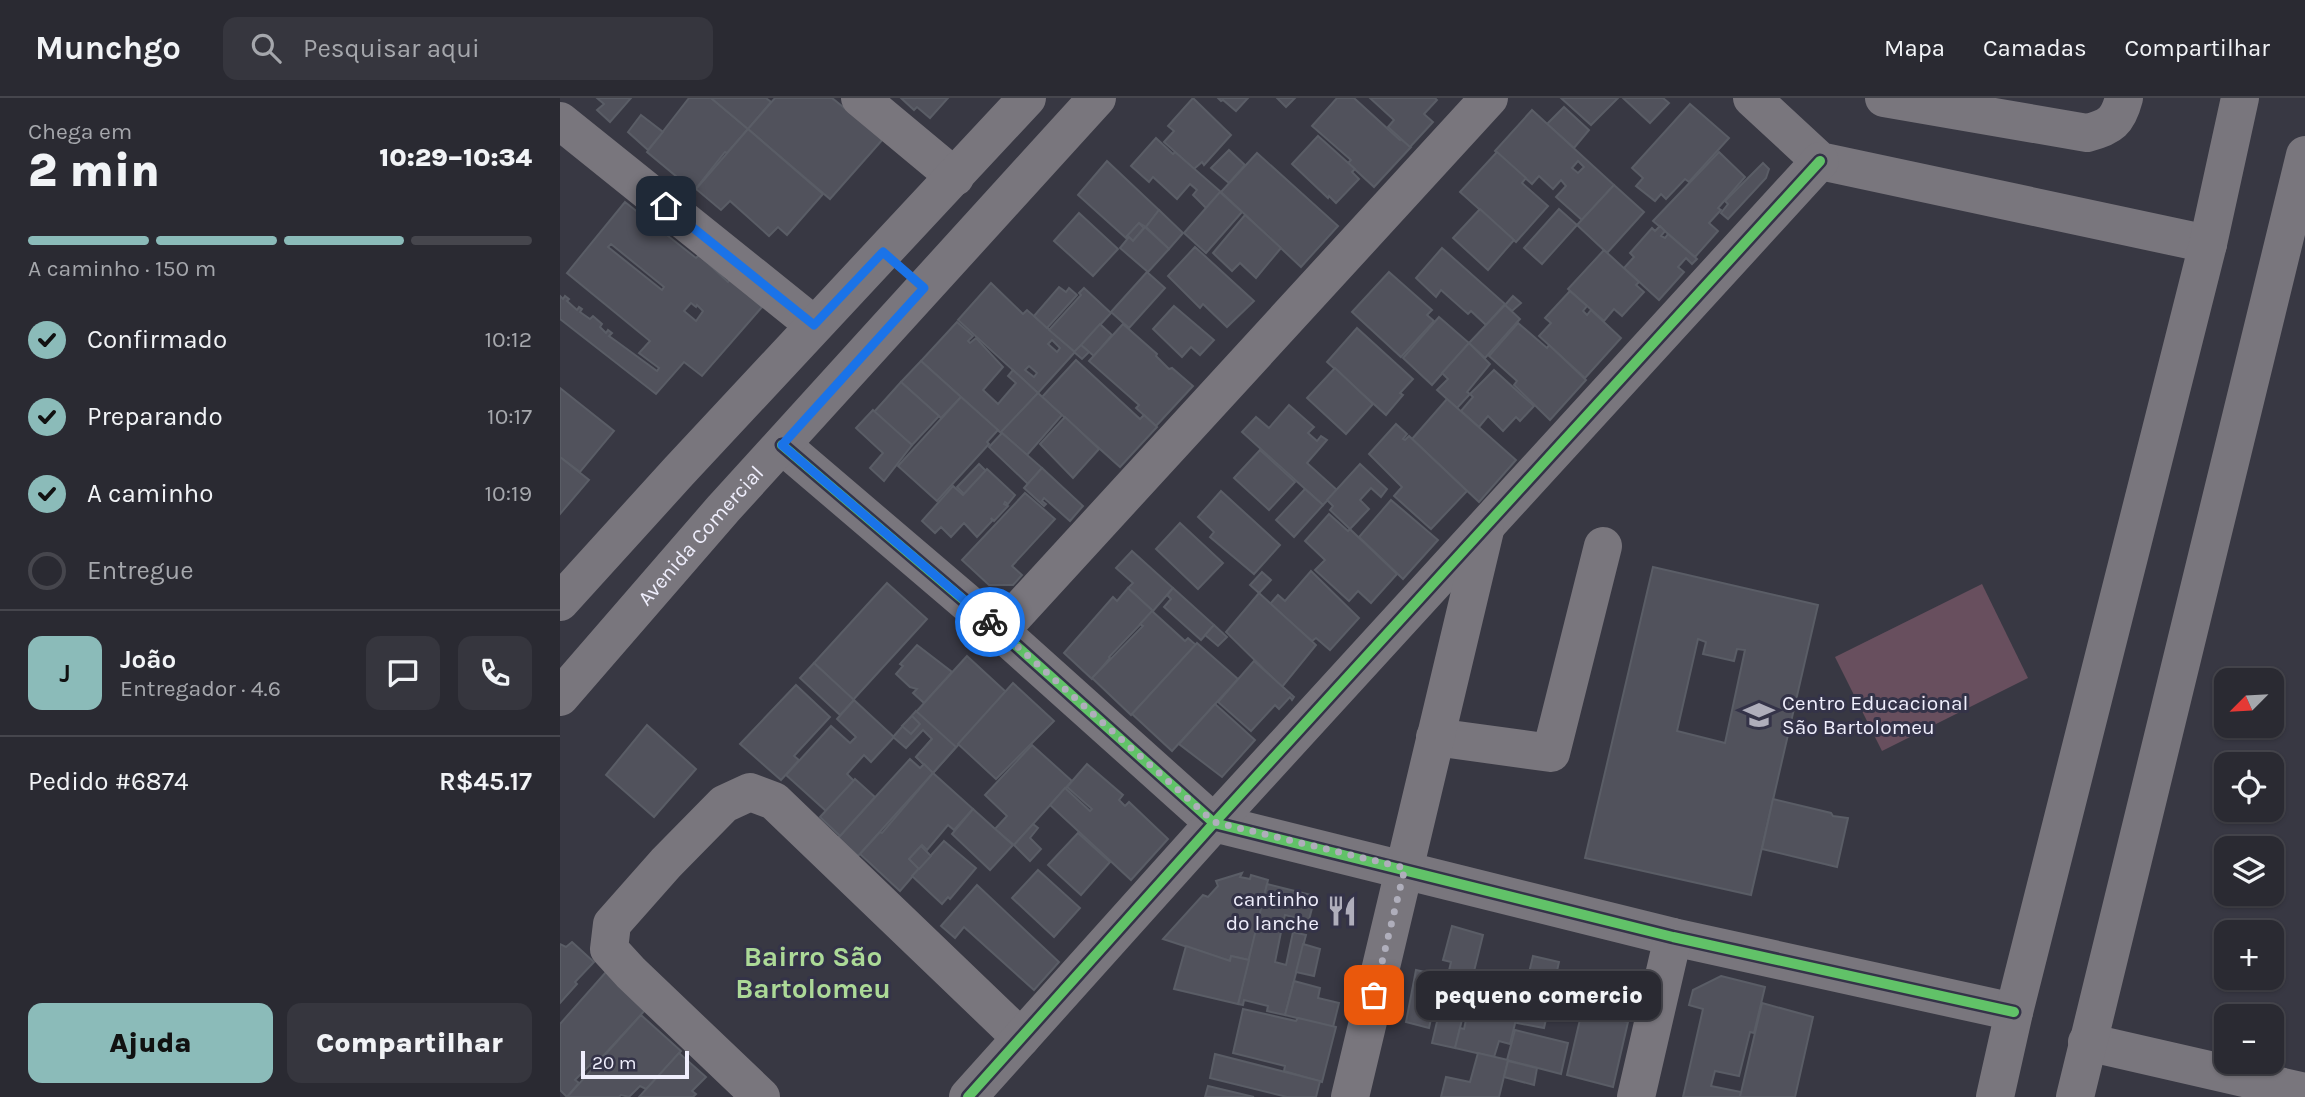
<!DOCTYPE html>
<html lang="pt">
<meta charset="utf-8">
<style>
:root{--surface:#2a2a32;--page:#36363e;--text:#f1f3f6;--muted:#a5a7ac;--line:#46464d;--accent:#8bbbb9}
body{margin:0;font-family:Karla,sans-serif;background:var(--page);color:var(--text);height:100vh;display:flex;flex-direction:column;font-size:26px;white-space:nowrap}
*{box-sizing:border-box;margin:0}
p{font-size:23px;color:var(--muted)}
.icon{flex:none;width:38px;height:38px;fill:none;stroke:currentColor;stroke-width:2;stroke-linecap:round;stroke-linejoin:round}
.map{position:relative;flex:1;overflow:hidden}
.drawer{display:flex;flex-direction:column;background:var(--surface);width:560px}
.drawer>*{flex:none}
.needle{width:46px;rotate:246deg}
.controls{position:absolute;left:1654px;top:570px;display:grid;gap:14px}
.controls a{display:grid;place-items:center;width:70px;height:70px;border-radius:14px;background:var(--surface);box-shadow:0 2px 5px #0004,0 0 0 2px var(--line);font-size:35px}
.scale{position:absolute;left:21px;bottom:18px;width:108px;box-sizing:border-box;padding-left:7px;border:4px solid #efeefc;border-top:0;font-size:19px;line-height:24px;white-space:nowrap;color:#efeefc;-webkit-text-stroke:5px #343348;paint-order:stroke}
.pin{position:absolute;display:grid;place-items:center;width:60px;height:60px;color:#fff;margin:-30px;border-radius:14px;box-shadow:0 4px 10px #0006}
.courier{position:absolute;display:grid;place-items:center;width:70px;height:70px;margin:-35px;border:5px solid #1a73e8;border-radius:50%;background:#fff;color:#222;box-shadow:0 2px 9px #0007}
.bubble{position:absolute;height:49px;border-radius:14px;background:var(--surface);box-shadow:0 2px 5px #0004,0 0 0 2px var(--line);font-size:23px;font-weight:800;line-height:49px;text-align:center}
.summary em{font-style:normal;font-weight:800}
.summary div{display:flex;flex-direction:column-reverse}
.summary{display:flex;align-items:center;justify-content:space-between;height:119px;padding:0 28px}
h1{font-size:46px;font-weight:800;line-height:52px}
.bar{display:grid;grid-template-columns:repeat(4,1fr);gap:10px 7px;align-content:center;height:84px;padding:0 28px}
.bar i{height:9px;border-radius:5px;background:var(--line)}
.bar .active{background:var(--accent)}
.bar p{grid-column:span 4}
.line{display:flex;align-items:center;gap:18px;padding:0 28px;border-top:2px solid var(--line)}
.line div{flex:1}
.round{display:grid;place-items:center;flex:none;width:74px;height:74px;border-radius:14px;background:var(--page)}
ol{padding:0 28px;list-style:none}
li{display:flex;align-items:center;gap:21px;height:77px}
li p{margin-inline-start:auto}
li .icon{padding:7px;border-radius:50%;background:var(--accent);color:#111;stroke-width:4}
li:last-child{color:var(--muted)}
li i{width:38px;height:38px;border:4px solid var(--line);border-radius:50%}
.action{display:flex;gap:14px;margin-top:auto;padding:14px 28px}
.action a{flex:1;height:80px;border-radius:14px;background:var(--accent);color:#111;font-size:28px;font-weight:800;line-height:80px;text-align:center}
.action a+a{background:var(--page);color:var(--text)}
header{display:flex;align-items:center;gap:42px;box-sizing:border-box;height:98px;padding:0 35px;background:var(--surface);border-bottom:2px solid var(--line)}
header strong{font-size:33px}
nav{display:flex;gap:38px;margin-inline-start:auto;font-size:24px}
.search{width:490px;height:63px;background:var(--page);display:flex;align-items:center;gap:18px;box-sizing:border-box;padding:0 24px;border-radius:14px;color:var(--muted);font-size:26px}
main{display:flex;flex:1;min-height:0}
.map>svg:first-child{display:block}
</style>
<header>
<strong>Munchgo</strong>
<div class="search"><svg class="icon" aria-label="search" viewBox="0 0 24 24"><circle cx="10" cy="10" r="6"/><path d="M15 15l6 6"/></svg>Pesquisar aqui</div>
<nav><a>Mapa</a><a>Camadas</a><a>Compartilhar</a></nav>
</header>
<main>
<section class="drawer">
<div class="summary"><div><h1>2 min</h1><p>Chega em</p></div><em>10:29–10:34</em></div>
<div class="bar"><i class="active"></i><i class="active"></i><i class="active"></i><i></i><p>A caminho · 150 m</p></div>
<ol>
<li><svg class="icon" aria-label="check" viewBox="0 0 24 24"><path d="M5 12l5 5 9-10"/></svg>Confirmado<p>10:12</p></li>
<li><svg class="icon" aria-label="check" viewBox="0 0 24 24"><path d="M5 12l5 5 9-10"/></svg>Preparando<p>10:17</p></li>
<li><svg class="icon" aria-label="check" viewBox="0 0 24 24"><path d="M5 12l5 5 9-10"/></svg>A caminho<p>10:19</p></li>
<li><i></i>Entregue</li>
</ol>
<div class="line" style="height:126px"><b class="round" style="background:var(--accent);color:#111">J</b><div><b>João</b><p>Entregador · 4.6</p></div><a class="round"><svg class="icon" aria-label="chat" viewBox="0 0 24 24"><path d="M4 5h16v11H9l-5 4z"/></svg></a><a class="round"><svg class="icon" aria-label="phone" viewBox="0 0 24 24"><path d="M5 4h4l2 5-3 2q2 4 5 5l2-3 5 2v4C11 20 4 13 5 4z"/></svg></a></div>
<div class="line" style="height:91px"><div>Pedido #6874</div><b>R$45.17</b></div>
<div class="action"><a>Ajuda</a><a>Compartilhar</a></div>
</section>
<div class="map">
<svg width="1745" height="999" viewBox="0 0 1745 999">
<rect width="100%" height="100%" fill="#383843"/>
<polygon fill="#684f5e" points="1422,486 1468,580 1322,653 1275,559"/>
<g fill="#51525c" stroke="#5a5d66" stroke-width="2" fill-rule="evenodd">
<polygon points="37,0 71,0 50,24 37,12 44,6"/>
<polygon points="129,0 151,0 188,31 167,55 165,54 134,93 87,54"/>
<polygon points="151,0 206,0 211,4 188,31"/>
<polygon points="215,0 272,0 323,41 270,101 188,31"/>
<polygon points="341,0 388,0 370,20 357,9 354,12"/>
<polygon points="633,0 671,37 644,67 642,64 634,71 604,44 614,33 608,28"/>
<polygon points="658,0 688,0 676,13 663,2 661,3"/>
<polygon points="717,0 735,0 726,9"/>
<polygon points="777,0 794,0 840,42 841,41 851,49 814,89 788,65 791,62 752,28"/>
<polygon points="810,0 875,0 877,2 864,16 873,24 850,49 828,29 834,22"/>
<polygon points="1001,0 1058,0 1031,27"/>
<polygon points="1063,0 1103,0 1109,5 1090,25"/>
<polygon points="1130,6 1169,40 1129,84 1125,81 1106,101 1101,96 1095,103 1076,88 1083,80 1072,70"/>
<polygon points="1004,9 1029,32 1014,50 987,26"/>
<path d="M972 12 1054 87 1022 122 996 99 1006 88 1001 82 993 91 979 78 972 86 935 53ZM1018 63 1024 69 1018 75 1012 70Z"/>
<polygon points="81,17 103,34 88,52 68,34"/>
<polygon points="188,31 263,96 227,137 218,129 209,138 170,103 161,112 136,91"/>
<polygon points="758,38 795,71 792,74 799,81 776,105 769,98 768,100 732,66"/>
<polygon points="596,40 613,56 615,54 661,94 646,110 633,97 637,92 630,86 617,101 593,79 589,84 571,68"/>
<polygon points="669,52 685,67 669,85 651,70"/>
<polygon points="937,54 966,80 962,85 988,108 956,144 900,94"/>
<polygon points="1159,54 1185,79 1158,110 1161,112 1149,125 1158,133 1135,159 1093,123"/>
<polygon points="697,55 778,128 741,169 661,94"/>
<polygon points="547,63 599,112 586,129 579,125 566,140 518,97"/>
<polygon points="1203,65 1209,71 1206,80 1168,121 1161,115 1168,106 1165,103"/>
<polygon points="1054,87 1084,114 1047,155 1017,127"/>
<polygon points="660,94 682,114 646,155 624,135"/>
<path d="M65 104 136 160 139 157 168 184 170 181 202 209 142 278 124 264 96 296 0 221V198L3 201 5 198 9 201 7 203 17 212 19 209 22 211 20 214 30 221 33 218 42 226 40 229 46 235 48 232 52 235 49 238 56 243 97 273 99 270 79 255 90 243 7 175ZM51 146 104 189 102 192 48 149ZM131 205 136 209 137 207 143 213 136 223 124 213Z"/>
<polygon points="920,111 954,142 928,172 893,140"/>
<polygon points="999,111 1017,127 982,166 964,150"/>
<polygon points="599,112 623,135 609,151 586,129"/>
<polygon points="519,115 558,151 533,178 494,143"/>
<polygon points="685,117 721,150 696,180 680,165 672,173 653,155"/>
<polygon points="579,125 584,130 573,143 569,139 568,141 566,139"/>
<polygon points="1100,128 1105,133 1101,138 1105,140 1108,136 1137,161 1132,166 1126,160 1118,169 1124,174 1099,202 1064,170 1074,159 1070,155 1092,130 1095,133"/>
<polygon points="585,129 609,151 588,174 560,150 569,139 573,143"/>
<polygon points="635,149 694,203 667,229 643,206 640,210 608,178"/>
<polygon points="882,150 945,206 926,227 911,213 908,216 881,192 876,199 856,180"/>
<polygon points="1044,152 1079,184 1076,187 1084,194 1062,218 1054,211 1044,223 1008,191"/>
<polygon points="587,174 605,190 569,230 551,214"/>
<polygon points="829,174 872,212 867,217 874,223 841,259 792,214"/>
<path d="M431 185 463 216 467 212 515 254 478 295 398 222ZM492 242 500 250 497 254 488 246ZM469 268 477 275 474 279 465 272Z"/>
<polygon points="499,189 506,194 509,190 517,197 487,230 474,218"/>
<polygon points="524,190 551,215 515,254 489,232 521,197 519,195"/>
<polygon points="1010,193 1027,208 1023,213 1027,217 1031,212 1061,240 1025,280 979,238 991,225 985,220"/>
<polygon points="953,198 961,205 952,213 945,207"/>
<polygon points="945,207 960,221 925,260 909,245"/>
<polygon points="614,208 654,242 640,257 631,249 622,259 593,231"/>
<polygon points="879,219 909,245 872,287 843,260"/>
<polygon points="397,224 413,238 408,243 410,245 416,240 443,269 423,292 438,306 456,285 448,278 453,272 478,295 441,335 361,263"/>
<polygon points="958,225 987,250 989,247 1026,282 990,322 954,287 957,283 929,258"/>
<polygon points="540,226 552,237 534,258 521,247"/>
<polygon points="563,226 597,256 596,258 609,271 612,270 633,288 596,328 576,310 579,307 529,263"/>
<polygon points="797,230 853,281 840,295 843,297 826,317 767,264"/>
<polygon points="909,245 930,266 907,294 910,296 897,310 877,292 888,281 882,275"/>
<polygon points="521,247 529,254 522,261 514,254"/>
<polygon points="516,262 580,321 584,317 597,329 560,369 482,299"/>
<polygon points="361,263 401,299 381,320 341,284"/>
<polygon points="775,270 813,306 786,336 747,300"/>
<polygon points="934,272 974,308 960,323 956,319 943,333 928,318 919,329 901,313 913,299 910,296"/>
<polygon points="341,284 379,318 352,347 314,314"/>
<polygon points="0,290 54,333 20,374 0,359"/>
<polygon points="478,295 502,317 467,357 441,334"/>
<polygon points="401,299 438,332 427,344 429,346 377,403 338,368"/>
<polygon points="887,301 956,362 919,404 852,341"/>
<polygon points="729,307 754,329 748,335 757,343 761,338 767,342 747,365 777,392 763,407 682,334 696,319 709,330"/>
<polygon points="313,312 352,347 324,383 310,370 323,355 296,330"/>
<polygon points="505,319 539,351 513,380 480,346"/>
<polygon points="836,326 847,336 843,341 845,342 849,338 907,393 871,431 834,398 842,389 809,356"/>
<polygon points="442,335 482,370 468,386 429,349"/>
<polygon points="700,352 735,384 709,412 674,380"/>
<polygon points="0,359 29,382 0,416"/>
<polygon points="419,366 426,373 404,396 397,389"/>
<polygon points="800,366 827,391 821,399 811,390 800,402 809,411 790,431 770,412 773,408 767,402"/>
<polygon points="482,370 523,408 510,423 484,400 482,403 486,406 484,408 464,390"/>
<polygon points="427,371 455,397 448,406 445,404 444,406 448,408 434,423 431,420 432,423 417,439 404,425 391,439 381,429 375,435 362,423 393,388 403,397"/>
<polygon points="745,391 763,407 734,439 716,422"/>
<polygon points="661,393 720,447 694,476 650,439 654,434 638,419"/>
<polygon points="465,395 495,421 452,468 462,477 453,487 429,487 402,462"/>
<polygon points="831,402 878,442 843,481 799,439"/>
<polygon points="769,416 788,433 790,431 792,433 837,476 811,505 798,493 789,503 755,472 765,462 745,443"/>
<polygon points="620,425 663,465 638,491 596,451"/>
<polygon points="572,453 613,490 593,513 568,490 573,485 556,470"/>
<path d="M1093 469 1258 507 1191 797 1025 760ZM1138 541 1146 544 1143 556 1174 563 1177 551 1185 552 1165 645 1117 633Z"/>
<polygon points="751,473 799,520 770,552 756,540 752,543 710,506 718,497 725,503"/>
<polygon points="702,474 711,482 699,495 690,487"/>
<polygon points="327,485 367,521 293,602 254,565"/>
<polygon points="568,490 593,513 549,559 550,560 532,581 504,555 553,499 557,503"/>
<polygon points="613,490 654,527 641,542 604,509 611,501 607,497"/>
<polygon points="699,495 756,547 722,589 666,534"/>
<polygon points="592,513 625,543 628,540 636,547 571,617 532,580 583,528 580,526"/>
<polygon points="654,527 667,539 658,548 645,537"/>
<polygon points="637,545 678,581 612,653 572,616"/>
<polygon points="357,547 392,574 364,605 353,595 357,591 350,589 336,576 343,568 340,566"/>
<polygon points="407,558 446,594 373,675 356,659 378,634 356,614"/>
<polygon points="694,563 734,599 732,602 730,599 719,611 715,607 691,633 658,604"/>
<polygon points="254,565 294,602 280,617 240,580"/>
<polygon points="453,585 494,623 436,681 398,646"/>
<polygon points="236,587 270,619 234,658 239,662 221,682 180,646"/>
<polygon points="294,602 334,639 311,664 304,657 287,676 294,683 266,713 226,677 271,628 290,645 296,639 277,621"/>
<polygon points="655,606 695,642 662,679 619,646"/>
<polygon points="356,613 396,649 373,675 356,659 372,641 363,632 346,650 333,639"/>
<polygon points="352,618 360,626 351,636 342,628"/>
<polygon points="87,627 136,671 94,719 46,677"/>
<polygon points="472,647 512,683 454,747 435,731 447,718 425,697"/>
<polygon points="350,661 360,670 364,666 373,675 298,758 278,740"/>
<polygon points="527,666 563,697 559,702 565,708 569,704 608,741 571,782 490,707 505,690 530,713 532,711 507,689"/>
<polygon points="373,675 413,711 394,732 388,727 367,752 362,747 349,761 359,771 340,793 300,756 320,734 322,735"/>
<polygon points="295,681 315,699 280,738 260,719"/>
<polygon points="1213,701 1271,715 1273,718 1288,720 1277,769 1202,751"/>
<polygon points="413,711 453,747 430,772 392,736"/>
<polygon points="473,726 478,730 470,740 481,751 470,763 454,747"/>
<polygon points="518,735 550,764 521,797 488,767"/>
<polygon points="384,743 416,770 390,801 388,799 382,806 352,778"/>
<polygon points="361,748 371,758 359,771 349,761"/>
<polygon points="478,772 520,810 494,839 452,800"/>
<polygon points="682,775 680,779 690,781 691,777 708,782 689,862 671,858 670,863 603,841 643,797 648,799 658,788 656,783"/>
<polygon points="707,786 755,798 748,826 736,824 737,820 725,817 722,829 715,864 726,867 733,834 746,837 725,917 707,913 708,908 684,902 683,907 678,906"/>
<polygon points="417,787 499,864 474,892 404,829 395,840 381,828"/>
<polygon points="892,828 923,837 895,950 872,945 891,864 883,862"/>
<polygon points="12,844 34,864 15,884 17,886 0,905 0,846 6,849"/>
<polygon points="743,846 760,851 754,878 736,874"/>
<polygon points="626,848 670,863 671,858 689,862 678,906 614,891"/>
<polygon points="973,858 999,864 984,930 957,925"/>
<polygon points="856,872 874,876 870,895 876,898 869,930 846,924"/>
<polygon points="46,874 87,910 32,970 30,967 15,982 19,985 7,999 0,992 0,926"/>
<polygon points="873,878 887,881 883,900 870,895"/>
<polygon points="1161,878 1205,889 1194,935 1190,934 1179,978 1155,973 1151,988 1181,994 1180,999 1123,999 1143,911 1129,907 1133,892"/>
<polygon points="734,883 760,890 758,900 779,905 773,929 725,917"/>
<polygon points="913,890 961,901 950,946 939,943 934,959 895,950 900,930 904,931"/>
<polygon points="1202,905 1253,919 1235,999 1180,999"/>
<polygon points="683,911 736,923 738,920 776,929 762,984 724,973 725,968 673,955"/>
<polygon points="1022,913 1068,924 1053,989 1007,977"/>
<polygon points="81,917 121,953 105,971 86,991 80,988 69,999 61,997 59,999 7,999"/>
<polygon points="955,932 1008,945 1001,976 947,962"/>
<polygon points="119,955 146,979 132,993 136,996 133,999 79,999"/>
<polygon points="918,955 948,962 939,999 881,999 886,979 910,984"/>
<polygon points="655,956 760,983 756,999 727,999 650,980"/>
<polygon points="948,963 977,970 974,987 944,979"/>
<polygon points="648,988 694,999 645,999"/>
</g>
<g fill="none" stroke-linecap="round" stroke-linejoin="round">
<g stroke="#79767d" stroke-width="38">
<polyline points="300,0 395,79"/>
<polyline points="1192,0 1260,63 1648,146"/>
<path d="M1324 0 1527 35C1551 29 1558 23 1564 0"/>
<polyline points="0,23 254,227"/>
<polyline points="222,347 440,533 654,725 1113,839 1454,914"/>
<polyline points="0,504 119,373 467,0"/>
<polyline points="440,533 929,0"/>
<path id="s1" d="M0 599 163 411 537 0"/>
<polyline points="875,639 991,655 1043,448"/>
<polyline points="1527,944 1745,994"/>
<polyline points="201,999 71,875 49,851 52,826 106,765 164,706 190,694 214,703 461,940"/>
<polyline points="408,999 654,725 1260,63"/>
<polyline points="790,999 925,432"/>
<polyline points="1076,999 1113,839"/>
<polyline points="1435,999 1454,914 1648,146 1680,0"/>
<polyline points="1515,999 1745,57"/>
</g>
<g stroke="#343348" stroke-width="15">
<g id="cycleway">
<polyline points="222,347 440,533 654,725 1113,839 1454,914"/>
<polyline points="408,999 654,725 1260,63"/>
</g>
</g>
<use href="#cycleway" stroke="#61c268" stroke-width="10"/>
</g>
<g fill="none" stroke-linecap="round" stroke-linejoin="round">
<polyline stroke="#afaebb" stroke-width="7" stroke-dasharray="0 12.6" points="430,524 654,724 845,770 814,897"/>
<polyline stroke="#1a73e8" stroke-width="9" points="106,108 254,227 323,154 364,190 222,347 430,524"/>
</g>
<defs>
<g id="school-bare" transform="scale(2.415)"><path d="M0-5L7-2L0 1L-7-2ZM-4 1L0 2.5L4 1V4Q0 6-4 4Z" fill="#afaebb" stroke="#343348" stroke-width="2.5" paint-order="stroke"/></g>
<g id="restaurant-bare" transform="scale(2.415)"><path d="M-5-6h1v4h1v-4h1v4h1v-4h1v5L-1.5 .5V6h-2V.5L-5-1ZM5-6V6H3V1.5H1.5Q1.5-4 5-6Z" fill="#afaebb" stroke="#343348" stroke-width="2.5" paint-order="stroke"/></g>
</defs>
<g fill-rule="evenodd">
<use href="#school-bare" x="1199" y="617"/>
<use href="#restaurant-bare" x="782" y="813"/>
</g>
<g text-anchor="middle" stroke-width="6" stroke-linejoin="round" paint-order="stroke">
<g font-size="21" fill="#efeefc" stroke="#343348">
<text dy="7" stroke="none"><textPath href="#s1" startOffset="214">Avenida Comercial</textPath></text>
</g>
<g font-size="21" fill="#efeefc" stroke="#343348" text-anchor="start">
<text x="1222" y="612">Centro Educacional<tspan x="1222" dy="24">São Bartolomeu</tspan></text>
<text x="759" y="808" text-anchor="end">cantinho<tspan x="759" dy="24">do lanche</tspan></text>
</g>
<g font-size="28" font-weight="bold" fill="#acd997" stroke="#343348">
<text x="253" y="868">Bairro São<tspan x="253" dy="32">Bartolomeu</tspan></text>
</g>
</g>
</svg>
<div class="controls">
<a><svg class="needle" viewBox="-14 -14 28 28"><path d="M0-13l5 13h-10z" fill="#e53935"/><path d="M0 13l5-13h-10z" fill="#a5a7ac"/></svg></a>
<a><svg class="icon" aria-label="locate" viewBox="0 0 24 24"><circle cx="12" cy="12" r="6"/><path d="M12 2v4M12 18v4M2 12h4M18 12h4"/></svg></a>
<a><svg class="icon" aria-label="layers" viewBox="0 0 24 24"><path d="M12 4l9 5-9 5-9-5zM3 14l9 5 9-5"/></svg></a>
<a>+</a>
<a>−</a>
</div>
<div class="scale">20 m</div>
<div class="pin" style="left:814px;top:897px;background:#ea580c"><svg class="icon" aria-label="bag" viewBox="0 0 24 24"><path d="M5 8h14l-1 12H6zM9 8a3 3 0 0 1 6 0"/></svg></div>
<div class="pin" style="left:106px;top:108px;background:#1f2937"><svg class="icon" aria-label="home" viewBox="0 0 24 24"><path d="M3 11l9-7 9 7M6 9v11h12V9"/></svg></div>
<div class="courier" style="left:430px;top:524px"><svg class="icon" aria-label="bike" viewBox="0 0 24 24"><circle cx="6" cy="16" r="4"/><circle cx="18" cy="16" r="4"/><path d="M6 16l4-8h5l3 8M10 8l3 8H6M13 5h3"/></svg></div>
<div class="bubble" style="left:856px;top:873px;width:245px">pequeno comercio</div>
</div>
</main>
